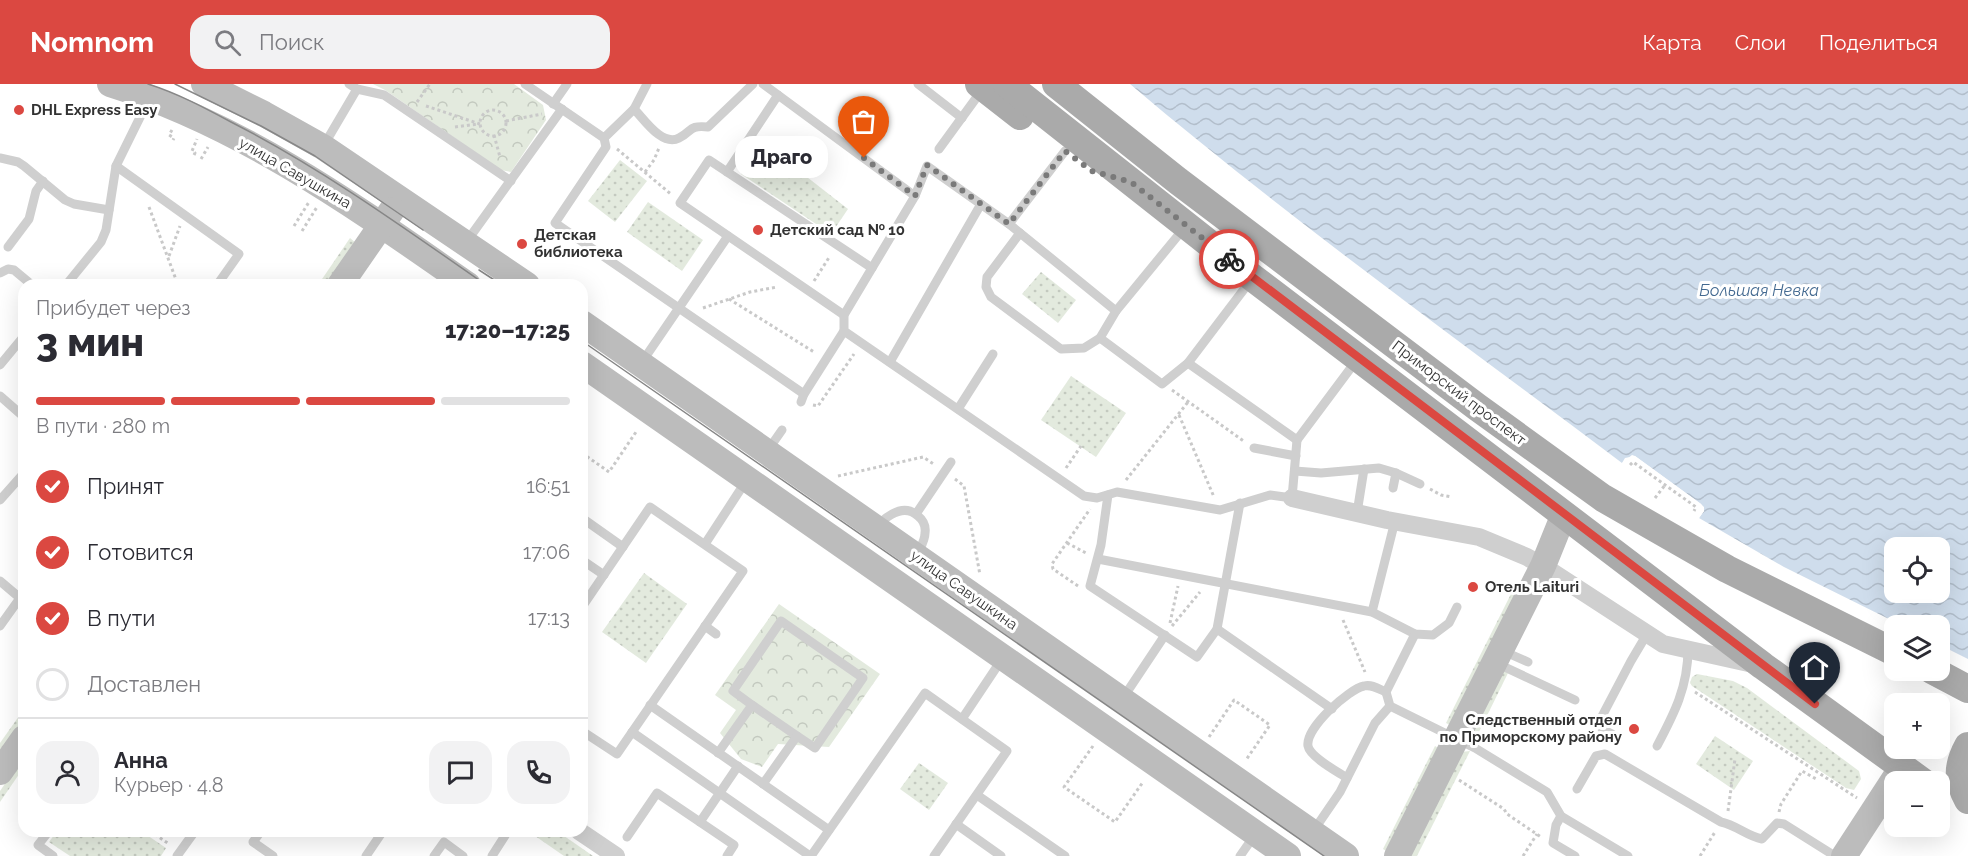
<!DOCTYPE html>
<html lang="ru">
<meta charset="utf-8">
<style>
:root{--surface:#fff;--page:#f2f2f3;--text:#2b2b33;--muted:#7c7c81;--line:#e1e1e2;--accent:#db4841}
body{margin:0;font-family:Raleway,sans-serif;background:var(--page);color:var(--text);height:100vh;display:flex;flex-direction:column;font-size:22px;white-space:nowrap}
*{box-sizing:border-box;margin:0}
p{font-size:20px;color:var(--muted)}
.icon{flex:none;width:33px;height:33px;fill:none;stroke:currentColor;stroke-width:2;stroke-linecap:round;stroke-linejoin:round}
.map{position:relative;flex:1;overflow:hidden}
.drawer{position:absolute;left:18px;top:195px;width:570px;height:558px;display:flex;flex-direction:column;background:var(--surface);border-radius:18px;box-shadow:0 6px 24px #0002}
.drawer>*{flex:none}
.controls{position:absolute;left:1884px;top:453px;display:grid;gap:12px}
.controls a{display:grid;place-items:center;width:66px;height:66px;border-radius:12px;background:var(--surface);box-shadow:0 6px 24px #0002;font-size:30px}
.pin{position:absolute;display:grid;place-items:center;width:51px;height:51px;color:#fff;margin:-62px -26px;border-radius:50% 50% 50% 0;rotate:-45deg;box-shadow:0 0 6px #0007}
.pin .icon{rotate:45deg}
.courier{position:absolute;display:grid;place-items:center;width:60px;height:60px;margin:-30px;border:4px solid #db4841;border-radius:50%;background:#fff;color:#222;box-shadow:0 2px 8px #0007}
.bubble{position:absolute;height:42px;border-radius:18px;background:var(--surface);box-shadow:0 6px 24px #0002;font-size:20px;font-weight:800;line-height:42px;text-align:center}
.overview em{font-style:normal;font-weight:800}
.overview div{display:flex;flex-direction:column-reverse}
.overview{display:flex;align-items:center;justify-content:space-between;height:102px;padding:0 18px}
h1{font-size:39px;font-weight:800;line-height:45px}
.bar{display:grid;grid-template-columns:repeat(4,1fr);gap:9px 6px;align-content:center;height:72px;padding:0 18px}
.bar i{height:8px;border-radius:4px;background:var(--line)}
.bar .active{background:var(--accent)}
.bar p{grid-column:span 4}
.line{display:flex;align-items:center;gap:15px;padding:0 18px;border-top:2px solid var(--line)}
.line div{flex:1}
.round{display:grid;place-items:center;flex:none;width:63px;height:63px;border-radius:18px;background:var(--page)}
ol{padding:0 18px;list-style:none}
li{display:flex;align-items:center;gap:18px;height:66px}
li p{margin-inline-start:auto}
li .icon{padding:6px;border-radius:50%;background:var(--accent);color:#fff;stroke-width:4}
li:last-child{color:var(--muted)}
li i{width:33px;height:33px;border:3px solid var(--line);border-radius:50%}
header{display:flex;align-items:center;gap:36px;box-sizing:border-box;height:84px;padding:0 30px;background:var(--accent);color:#fff}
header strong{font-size:28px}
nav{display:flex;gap:33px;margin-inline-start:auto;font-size:21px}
.search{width:420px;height:54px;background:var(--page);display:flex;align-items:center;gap:15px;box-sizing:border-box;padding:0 21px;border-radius:18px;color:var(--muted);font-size:22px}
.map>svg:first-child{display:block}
</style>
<header>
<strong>Nomnom</strong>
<div class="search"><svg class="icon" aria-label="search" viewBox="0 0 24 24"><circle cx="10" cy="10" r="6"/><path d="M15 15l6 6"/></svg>Поиск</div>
<nav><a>Карта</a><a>Слои</a><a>Поделиться</a></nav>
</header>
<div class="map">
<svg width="1968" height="772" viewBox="0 0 1968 772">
<defs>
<pattern id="grass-dots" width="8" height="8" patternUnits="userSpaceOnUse" patternTransform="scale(1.5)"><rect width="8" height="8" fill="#e3eade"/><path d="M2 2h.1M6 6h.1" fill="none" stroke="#c3c9bf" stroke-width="1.8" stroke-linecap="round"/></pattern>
<pattern id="forest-crowns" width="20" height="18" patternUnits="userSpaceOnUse" patternTransform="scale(1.5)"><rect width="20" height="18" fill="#e3eade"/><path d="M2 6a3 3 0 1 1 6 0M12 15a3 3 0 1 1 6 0" fill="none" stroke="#c3c9bf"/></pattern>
<pattern id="water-waves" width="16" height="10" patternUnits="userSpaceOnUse" patternTransform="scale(1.5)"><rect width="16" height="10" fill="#cfddec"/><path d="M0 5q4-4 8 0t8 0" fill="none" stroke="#b2becb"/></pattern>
</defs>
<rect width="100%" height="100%" fill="#fff"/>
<g fill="url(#grass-dots)">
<polygon points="762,58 848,125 831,150 741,90"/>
<polygon points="620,76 647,97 615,138 588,117"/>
<polygon points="648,118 703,156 682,187 627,148"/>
<polygon points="350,154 356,159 327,201 318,201"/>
<polygon points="1041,188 1076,216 1058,239 1022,210"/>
<polygon points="1071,292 1126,329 1096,373 1041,336"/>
<polygon points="644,489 687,520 646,579 602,548"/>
<polygon points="1515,502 1521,506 1452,642 1446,639"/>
<polygon points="1503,584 1509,587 1476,654 1471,650"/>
<polygon points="1697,590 1733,597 1747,604 1859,687 1861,695 1854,706 1846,704 1692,602 1690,599 1692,593"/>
<polygon points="24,625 24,637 0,671 0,659"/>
<polygon points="1715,652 1753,677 1734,706 1696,680"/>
<polygon points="1435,662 1440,665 1388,768 1383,765"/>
<polygon points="1470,667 1417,772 1409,772 1461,668"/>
<polygon points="24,672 24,683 0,718 0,707"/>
<polygon points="919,679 948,699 929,726 900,705"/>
<polygon points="57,747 141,747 166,764 161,772 70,772 49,758"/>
<polygon points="528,747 557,747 593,772 564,772"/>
</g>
<g fill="url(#forest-crowns)">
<polygon points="373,0 514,0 543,21 546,36 511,88 501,86 385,6"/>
<polygon points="779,520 880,590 829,663 778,660 762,683 741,675 720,649 736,626 715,611"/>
</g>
<path fill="url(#water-waves)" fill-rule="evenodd" d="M1130 0H1968V575L1940 561V542L1901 541 1784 483 1699 434 1704 427 1701 420 1635 372 1625 374 1622 379C1457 255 1288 134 1130 0ZM1894 464H1940V508H1894Z"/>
<polygon fill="#fff" points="1632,371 1635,372 1701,420 1704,423 1704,427 1699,434 1696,433 1701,426 1699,422 1634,374 1629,375 1625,380 1622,379"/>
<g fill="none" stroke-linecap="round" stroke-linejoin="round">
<g stroke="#c9c9c9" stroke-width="3" stroke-dasharray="3 3" stroke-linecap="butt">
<polyline points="417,18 430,0"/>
<polyline points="426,22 480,40"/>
<circle cx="493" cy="39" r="13"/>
<polyline points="506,37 542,30"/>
<polyline points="455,43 478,40"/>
<polyline points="172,46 169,51 174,54 173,56"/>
<polyline points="494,51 500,73"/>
<polyline points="617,65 672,111"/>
<polyline points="194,71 195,69 192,67 197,55"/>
<polyline points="201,75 208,63"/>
<polyline points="645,88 654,76 659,64"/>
<polyline points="149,123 178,201"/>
<polyline points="294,142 309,118"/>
<polyline points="302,147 317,123"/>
<polyline points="169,172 180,142"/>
<polyline points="814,197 830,172"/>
<polyline points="729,215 814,268"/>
<polyline points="703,224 750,208 777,203"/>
<polyline points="1172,306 1245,358"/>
<polyline points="582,316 587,308"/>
<polyline points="813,321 818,322 854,270"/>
<polyline points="1179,331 1214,413"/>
<polyline points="582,369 609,388 636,348"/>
<polyline points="1630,381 1633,378 1696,423 1694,427"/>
<polyline points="1066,384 1081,362"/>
<polyline points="838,392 923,373 935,381"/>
<polyline points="955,395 964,402 980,491"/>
<polyline points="1126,396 1188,318"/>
<polyline points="1430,405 1441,411 1452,413"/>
<polyline points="1655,414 1665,401"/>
<polyline points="1067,459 1086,469"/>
<polyline points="1078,502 1053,485 1052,480 1090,425"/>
<polyline points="1343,536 1365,588"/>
<polyline points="1170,539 1178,502"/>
<polyline points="1172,542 1200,508"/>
<polyline points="1695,608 1857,714"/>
<polyline points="1209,653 1234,616 1270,641 1246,676"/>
<polyline points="1093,662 1064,703 1115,738 1143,698"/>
<polyline points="1459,696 1504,725 1507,730 1541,753"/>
<polyline points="1728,727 1735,675"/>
<polyline points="1779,728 1781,720 1802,687 1818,696"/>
<polyline points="150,747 169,760"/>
<polyline points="1523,772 1537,750"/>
<polyline points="1700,772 1715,748"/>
</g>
<g stroke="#cfcfcf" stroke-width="9">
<polyline points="349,0 357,5 384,11 511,97"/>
<polyline points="525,0 604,54 606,63 555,139 804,310"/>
<polyline points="763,0 915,112 927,82 1009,140 1116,227 1100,254 1162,300 1188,279 1297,356 1356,277"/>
<polyline points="918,0 962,34"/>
<polyline points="149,15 116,82 239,170 217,201"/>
<polyline points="553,20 567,0"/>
<path d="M634 25C644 35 662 63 679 54 693 47 688 41 708 43L753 0"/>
<polyline points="604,54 634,25 647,0"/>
<polyline points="324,61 357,5"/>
<polyline points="939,65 982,6"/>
<polyline points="0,74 18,78 24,82 65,116 74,120 109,126"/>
<polyline points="727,88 778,11"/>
<polyline points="915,112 844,231 844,247 1084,412 1097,414 1117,408 1220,426 1270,411 1292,414 1297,356"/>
<polyline points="1009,140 1065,67"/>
<polyline points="1020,149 987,193 986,203 991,213 1061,265 1084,264 1100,254"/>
<polyline points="467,157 562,25"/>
<polyline points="8,163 29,135 36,107 43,97"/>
<polyline points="0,189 8,185 14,186 32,201"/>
<polyline points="66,201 101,158 106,146 116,82"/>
<polyline points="1116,227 1185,143"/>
<polyline points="844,231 680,119 709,76 872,184"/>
<polyline points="642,278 728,152"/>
<polyline points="890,278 981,120"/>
<polyline points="1188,279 1251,196"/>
<polyline points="0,281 24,252"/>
<polyline points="0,312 24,333"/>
<polyline points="801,318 804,310 844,247"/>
<polyline points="958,325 993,270"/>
<polyline points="1254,364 1296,372"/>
<polyline points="768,366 782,346"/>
<polyline points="1295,387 1321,389 1379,384 1396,389 1420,400"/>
<polyline points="1393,404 1396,389"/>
<polyline points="1108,411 1101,461 1090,502 1197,573 1217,545 1240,419"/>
<polyline points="0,416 24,389"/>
<polyline points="1357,429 1364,385"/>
<polyline points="916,430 951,378"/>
<polyline points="582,434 623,463"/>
<path d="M877 442C888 431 904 419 918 432 923 436 926 442 925 449 925 457 920 464 917 471"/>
<polyline points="705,460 746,397"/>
<polyline points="1098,475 1372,528 1415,550 1433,551 1449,539 1457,523"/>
<polyline points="582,476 604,491"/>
<polyline points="0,497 20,514"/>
<polyline points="582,523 650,423 743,487 617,670 582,647"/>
<polyline points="1372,528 1395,437"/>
<polyline points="0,542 20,514 24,514"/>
<polyline points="705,542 716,550"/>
<polyline points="1217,545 1332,625"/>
<polyline points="1415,550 1386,608 1390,622 1475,664 1547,708 1561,732 1628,772"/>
<polyline points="1503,567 1528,578"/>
<polyline points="1496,579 1575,616"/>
<polyline points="1123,614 1165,551"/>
<polyline points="650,621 829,746"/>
<polyline points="752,621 797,652"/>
<polyline points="962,635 1002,575"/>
<polyline points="632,648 810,772"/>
<polyline points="1612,650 1602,645 1600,636 1631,577 1647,550"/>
<path d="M1657 662C1674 630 1688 603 1688 565"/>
<polyline points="718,669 752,621 733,607 781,537 863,594 815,664 797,652 763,700"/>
<path d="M1347 694C1338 688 1310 673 1308 662 1305 644 1349 605 1364 602 1372 600 1379 605 1386 608"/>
<path d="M1577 705 1596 672 1605 670 1721 738C1736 741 1747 752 1762 755L1777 739 1784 740 1835 772"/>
<polyline points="977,711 1065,772"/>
<polyline points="1561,732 1556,741 1553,759 1575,772"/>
<polyline points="700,738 738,682"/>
<polyline points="956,740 1001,772"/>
<polyline points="1314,746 1340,708 1375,639 1390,622"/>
<polyline points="49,747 38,761 53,772"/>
<polyline points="261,747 253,758 273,772"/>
<polyline points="627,753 657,709 734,761 727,772"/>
<polyline points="177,772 195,747"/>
<polyline points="366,772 383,747"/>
<polyline points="434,772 444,758 463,772"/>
<polyline points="492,772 508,747"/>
<polyline points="811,772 925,609 1007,667 934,772"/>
<polyline points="1240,772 1254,752"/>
</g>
<g stroke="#cfcfcf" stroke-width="18">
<polyline points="1292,414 1387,436 1479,453 1527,473 1543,482 1663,560 1753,580"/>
<polyline points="579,747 616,772"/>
</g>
<g stroke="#bcbcbc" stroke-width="26">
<path d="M110 0C242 41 356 123 468 201"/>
<polyline points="204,0 264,30 323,63 527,201"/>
<polyline points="340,201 392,126"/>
<polyline points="582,239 1346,772"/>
<polyline points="582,280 1288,772"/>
<polyline points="0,688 24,654"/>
<polyline points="1397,772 1543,482 1564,430"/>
<polyline points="1844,772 1902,683"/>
</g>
<g stroke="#aaa" stroke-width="28">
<polyline points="979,0 1020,32"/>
<polyline points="1007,0 1253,194 1763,582 1923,698"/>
<polyline points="1056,0 1178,97 1477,323 1603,414 1727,485 1894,568"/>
<polyline points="1932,586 1968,605"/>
<path d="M1968 662C1957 682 1957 696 1968 716"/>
</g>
<g stroke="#878787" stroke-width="1.5">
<path d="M148 0C177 9 205 24 231 38 321 84 403 143 486 201"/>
<polyline points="175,0 261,42 315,72 423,146"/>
<polyline points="479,186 502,201"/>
<polyline points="582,257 1324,772"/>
</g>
</g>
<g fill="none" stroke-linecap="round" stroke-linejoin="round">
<polyline stroke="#7a7a7a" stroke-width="6" stroke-dasharray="0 10.8" points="864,74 915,112 927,81 1009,140 1065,67 1092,87 1131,98 1229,175"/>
<polyline stroke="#db4841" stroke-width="8" points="1229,175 1815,620"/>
</g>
<g fill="#db4841" stroke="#fff" stroke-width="2">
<circle cx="19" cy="26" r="6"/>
<circle cx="758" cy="146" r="6"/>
<circle cx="522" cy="160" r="6"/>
<circle cx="1473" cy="503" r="6"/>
<circle cx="1634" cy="645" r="6"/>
</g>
<g text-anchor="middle" stroke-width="6" stroke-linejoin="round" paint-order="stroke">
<g font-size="15" font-weight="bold" fill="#323232" stroke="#fff" text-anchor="start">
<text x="31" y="31">DHL Express Easy</text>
<text x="770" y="151">Детский сад № 10</text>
<text x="534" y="156">Детская<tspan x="534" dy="17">библиотека</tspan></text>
<text x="1485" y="508">Отель Laituri</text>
<text x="1622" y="641" text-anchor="end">Следственный отдел<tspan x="1622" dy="17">по Приморскому району</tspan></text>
</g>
<g font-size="15" fill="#323232" stroke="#fff">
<text transform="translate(295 89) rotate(30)" y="5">улица Савушкина</text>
<text transform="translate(1459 309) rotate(37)" y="5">Приморский проспект</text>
<text transform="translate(964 506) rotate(35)" y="5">улица Савушкина</text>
</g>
<g font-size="16" font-style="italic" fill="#436990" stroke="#fff">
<text x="1759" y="212">Большая Невка</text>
</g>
</g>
</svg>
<div class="controls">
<a><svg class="icon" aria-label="locate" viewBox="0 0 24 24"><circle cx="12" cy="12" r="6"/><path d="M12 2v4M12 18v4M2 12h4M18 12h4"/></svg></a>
<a><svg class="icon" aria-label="layers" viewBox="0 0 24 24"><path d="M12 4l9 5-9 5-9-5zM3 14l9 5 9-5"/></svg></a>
<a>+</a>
<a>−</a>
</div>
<div class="pin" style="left:864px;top:74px;background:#ea580c"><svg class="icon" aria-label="bag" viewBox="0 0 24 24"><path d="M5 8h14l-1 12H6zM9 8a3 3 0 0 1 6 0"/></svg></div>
<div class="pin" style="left:1815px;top:620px;background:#1f2937"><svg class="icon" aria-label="home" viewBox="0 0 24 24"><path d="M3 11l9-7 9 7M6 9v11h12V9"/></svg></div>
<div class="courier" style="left:1229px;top:175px"><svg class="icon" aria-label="bike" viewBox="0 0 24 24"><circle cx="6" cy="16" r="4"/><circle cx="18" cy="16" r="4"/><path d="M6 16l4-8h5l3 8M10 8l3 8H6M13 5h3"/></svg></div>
<div class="bubble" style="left:735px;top:52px;width:93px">Драго</div>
<section class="drawer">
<div class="overview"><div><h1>3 мин</h1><p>Прибудет через</p></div><em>17:20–17:25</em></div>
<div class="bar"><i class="active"></i><i class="active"></i><i class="active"></i><i></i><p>В пути · 280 m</p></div>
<ol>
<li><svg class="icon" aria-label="check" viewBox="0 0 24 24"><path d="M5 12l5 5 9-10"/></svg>Принят<p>16:51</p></li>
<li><svg class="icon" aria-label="check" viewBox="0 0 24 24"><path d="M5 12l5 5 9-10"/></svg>Готовится<p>17:06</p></li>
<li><svg class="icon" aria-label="check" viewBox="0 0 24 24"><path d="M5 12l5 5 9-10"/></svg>В пути<p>17:13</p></li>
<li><i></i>Доставлен</li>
</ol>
<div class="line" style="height:108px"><a class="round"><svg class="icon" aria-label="person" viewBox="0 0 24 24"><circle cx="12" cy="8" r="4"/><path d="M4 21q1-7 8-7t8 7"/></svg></a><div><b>Анна</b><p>Курьер · 4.8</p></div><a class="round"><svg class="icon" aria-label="chat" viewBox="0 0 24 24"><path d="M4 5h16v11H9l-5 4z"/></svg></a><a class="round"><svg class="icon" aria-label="phone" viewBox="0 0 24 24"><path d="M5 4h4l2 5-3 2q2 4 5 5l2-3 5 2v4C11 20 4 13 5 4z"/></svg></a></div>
</section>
</div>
